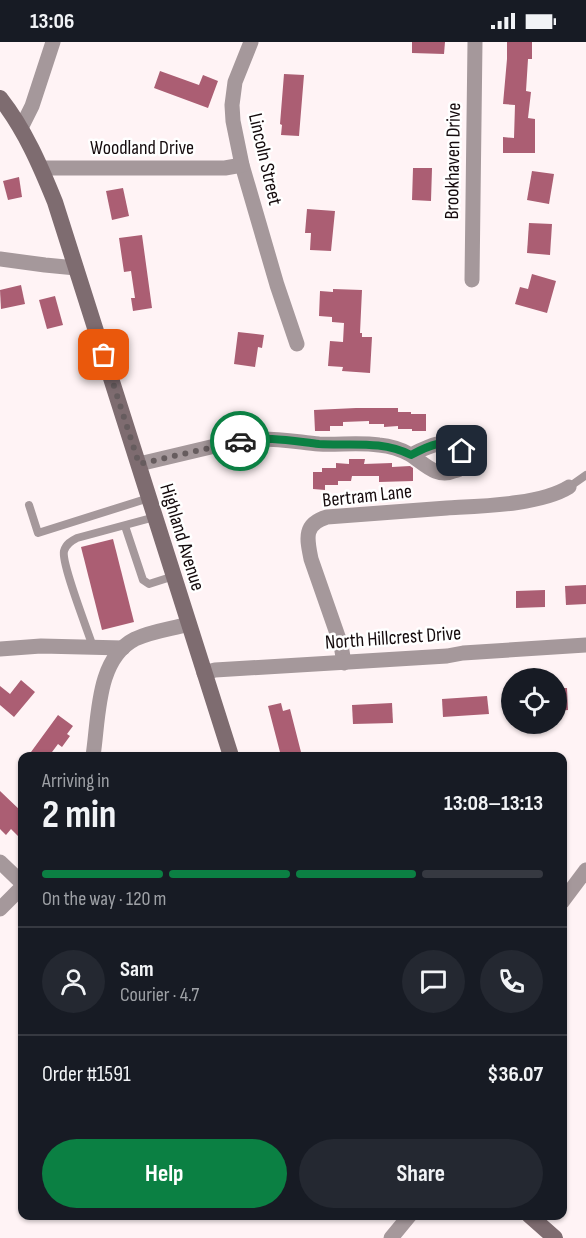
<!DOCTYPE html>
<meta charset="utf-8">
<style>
:root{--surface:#171b24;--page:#242831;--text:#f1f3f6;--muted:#9ea1a6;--line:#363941;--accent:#0b8043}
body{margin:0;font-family:"Sofia Sans Condensed",sans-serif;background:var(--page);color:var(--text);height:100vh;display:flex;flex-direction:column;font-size:22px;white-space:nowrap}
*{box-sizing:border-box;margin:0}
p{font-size:20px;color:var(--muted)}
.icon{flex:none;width:33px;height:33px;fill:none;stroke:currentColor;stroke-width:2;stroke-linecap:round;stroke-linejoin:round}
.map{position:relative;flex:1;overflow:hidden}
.sheet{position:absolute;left:18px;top:710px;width:549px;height:468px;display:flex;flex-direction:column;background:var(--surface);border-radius:12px;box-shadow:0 2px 4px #0004}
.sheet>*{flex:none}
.controls{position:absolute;left:501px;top:626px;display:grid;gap:12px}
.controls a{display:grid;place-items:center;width:66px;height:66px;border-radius:50%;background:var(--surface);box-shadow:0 2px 4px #0004;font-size:30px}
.pin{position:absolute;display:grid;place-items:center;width:51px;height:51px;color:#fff;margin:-26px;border-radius:12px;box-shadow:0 3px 9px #0006}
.courier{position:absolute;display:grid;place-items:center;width:60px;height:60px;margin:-30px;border:4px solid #0b8043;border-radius:50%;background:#fff;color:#222;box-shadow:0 2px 8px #0007}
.head em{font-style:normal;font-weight:700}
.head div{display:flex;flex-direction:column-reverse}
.head{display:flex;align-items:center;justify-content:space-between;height:102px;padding:0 24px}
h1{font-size:39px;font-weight:700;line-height:45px}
.bar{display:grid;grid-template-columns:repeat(4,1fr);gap:9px 6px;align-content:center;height:72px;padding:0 24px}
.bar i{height:8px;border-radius:4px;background:var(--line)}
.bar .current{background:var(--accent)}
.bar p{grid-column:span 4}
.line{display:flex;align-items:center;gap:15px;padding:0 24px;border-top:2px solid var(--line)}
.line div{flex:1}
.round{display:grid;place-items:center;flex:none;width:63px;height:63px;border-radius:32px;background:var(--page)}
.cta{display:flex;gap:12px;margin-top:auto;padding:12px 24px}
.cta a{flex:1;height:69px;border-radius:36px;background:var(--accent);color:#fff;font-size:24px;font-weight:700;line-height:69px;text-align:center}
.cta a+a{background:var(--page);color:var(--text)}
.status{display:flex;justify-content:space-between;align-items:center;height:42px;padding:0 30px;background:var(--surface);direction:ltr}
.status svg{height:16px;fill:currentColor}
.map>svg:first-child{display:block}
</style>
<div class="status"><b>13:06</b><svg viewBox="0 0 49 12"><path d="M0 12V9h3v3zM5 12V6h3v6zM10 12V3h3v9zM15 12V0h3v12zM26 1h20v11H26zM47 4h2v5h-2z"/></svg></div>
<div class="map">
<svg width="586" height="1196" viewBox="0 0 586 1196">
<rect width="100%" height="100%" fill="#fff3f5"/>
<g fill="#ab5e73">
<polygon points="412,0 445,0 444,12 412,11"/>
<polygon points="507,0 532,0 532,17 528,17 526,49 531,50 528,76 535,77 535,111 503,111 503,95 514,96 515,63 503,62 507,17"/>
<polygon points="160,29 199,43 203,33 218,39 208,66 154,46"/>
<polygon points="284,32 304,33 299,94 281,93 282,83 280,82"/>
<polygon points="413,126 432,126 431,159 412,158"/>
<polygon points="532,129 554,132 549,162 527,158"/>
<polygon points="19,135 22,155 8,158 3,139"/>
<polygon points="123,146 129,174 112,178 106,149"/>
<polygon points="307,167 335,169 331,209 310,208 311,191 305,191"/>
<polygon points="529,181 552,182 550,213 527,211"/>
<polygon points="142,193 152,266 133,269 131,256 135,256 131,229 124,230 119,196"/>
<polygon points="532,232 556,239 547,271 515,262 520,245 528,247"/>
<polygon points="21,243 25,262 1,267 0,248"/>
<polygon points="333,247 362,248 360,291 362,291 362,295 372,295 370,331 342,329 343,325 328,324 330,299 343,300 344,281 332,280 332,275 319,274 320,249 333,250"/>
<polygon points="55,254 63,283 47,287 39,258"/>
<polygon points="238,290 264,293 262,306 258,305 255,325 234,322"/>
<polygon points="356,366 398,366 398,370 411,370 411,372 426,372 426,389 412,389 412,387 398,387 398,384 384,385 384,382 369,382 369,379 343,380 343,384 330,384 330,389 315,389 314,368"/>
<polygon points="349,417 365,417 364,422 392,421 392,425 410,424 413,426 413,439 379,440 379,434 352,434 351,439 338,439 338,443 325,443 325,448 313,447 313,430 322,430 322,426 336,426 336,421 349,422"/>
<polygon points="113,497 134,580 102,588 81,505"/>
<polygon points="586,543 586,562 566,563 565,544"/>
<polygon points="545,548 545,565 516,566 516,549"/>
<polygon points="21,638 35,650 14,675 0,663 0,644 10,652"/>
<polygon points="556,646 567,646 568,668 556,669"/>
<polygon points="487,654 489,672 443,675 442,657"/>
<polygon points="281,661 283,669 290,667 302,714 281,714 268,664"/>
<polygon points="392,661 393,681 353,682 352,663"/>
<polygon points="58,673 73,684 67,692 70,694 62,705 58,702 49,714 37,714 31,710"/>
<polygon points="0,749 22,770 22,798 11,787 6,793 0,787"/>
</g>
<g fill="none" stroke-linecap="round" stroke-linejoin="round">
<g stroke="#a5989b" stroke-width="8">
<polyline points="569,445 586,433"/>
<polyline points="29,463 38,491 149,456"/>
<polyline points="125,484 143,538 149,542 174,534"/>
<path d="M93 605C88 589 61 521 64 509 66 502 71 499 77 496L155 475"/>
</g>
<g stroke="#a5989b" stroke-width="15">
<polyline points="251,0 235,40 232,63 233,79 242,123 277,243 297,302"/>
<polyline points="21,86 32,64 53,0"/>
<polyline points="41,126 225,126 242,123"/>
<polyline points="0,217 45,223 76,226"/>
<polyline points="472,238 475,0"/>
<path d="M139 422C164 416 189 410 215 404 228 401 242 397 255 397 277 396 298 400 319 402 339 403 359 400 379 403 389 404 400 407 409 412 423 420 436 437 454 429 459 428 463 425 464 420 465 416 463 411 461 407 451 392 423 407 411 413"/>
<polyline points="0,607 41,604 123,606"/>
<path d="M344 621 341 603 311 517C307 497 303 482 327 475 367 472 407 469 447 466 481 464 540 463 569 445"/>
<polyline points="204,631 215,628 447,614 463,611 586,603"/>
<path d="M93 714C99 676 96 617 135 597 152 589 171 587 189 582"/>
<polyline points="0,820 22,841"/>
<polyline points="562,860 586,828"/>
<polyline points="0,867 22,845"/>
<polyline points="391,1196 410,1173"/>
</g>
<g stroke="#7e6c70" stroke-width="16">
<path d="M0 56C25 88 40 123 55 160L231 714"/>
<polyline points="529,1173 555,1196"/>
</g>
</g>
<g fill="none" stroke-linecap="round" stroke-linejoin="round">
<polyline stroke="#665c5e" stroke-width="6" stroke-dasharray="0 10.8" points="104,313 139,422 240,399"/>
<path stroke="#0b8043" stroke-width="8" d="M240 399C266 394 292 399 319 402 351 404 381 398 411 413 426 405 449 393 462 409"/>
</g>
<g text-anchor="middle" stroke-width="5" stroke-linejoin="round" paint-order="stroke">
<g font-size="20" fill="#140a0c" stroke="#fff">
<text x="142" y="112">Woodland Drive</text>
<text transform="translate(266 117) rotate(77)" y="7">Lincoln Street</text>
<text transform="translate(452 119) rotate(-89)" y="7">Brookhaven Drive</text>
<text transform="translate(367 453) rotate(-6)" y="7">Bertram Lane</text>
<text transform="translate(183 495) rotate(73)" y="7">Highland Avenue</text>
<text transform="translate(393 595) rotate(-4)" y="7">North Hillcrest Drive</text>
</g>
</g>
</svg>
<div class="controls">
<a><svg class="icon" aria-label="locate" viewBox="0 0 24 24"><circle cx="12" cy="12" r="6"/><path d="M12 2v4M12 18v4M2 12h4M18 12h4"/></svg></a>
</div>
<div class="pin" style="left:104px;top:313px;background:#ea580c"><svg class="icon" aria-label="bag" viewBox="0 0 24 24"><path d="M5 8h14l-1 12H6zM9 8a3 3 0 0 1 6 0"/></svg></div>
<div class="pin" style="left:462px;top:409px;background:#1f2937"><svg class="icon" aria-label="home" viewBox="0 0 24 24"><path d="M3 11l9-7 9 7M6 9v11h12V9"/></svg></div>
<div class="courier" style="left:240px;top:399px"><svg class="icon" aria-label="car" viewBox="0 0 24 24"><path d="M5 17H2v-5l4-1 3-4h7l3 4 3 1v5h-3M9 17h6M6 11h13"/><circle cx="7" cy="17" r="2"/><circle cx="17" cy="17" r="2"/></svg></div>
<section class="sheet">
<div class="head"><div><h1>2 min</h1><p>Arriving in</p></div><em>13:08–13:13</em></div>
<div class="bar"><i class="current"></i><i class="current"></i><i class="current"></i><i></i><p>On the way · 120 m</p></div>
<div class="line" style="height:108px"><a class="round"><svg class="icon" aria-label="person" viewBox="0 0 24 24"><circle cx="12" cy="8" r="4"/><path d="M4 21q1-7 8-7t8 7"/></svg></a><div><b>Sam</b><p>Courier · 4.7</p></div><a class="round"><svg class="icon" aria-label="chat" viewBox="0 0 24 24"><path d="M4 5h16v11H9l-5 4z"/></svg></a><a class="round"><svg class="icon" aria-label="phone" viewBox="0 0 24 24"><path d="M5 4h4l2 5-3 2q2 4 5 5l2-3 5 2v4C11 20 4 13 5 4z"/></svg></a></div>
<div class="line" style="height:78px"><div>Order #1591</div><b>$36.07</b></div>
<div class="cta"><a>Help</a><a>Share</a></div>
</section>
</div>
